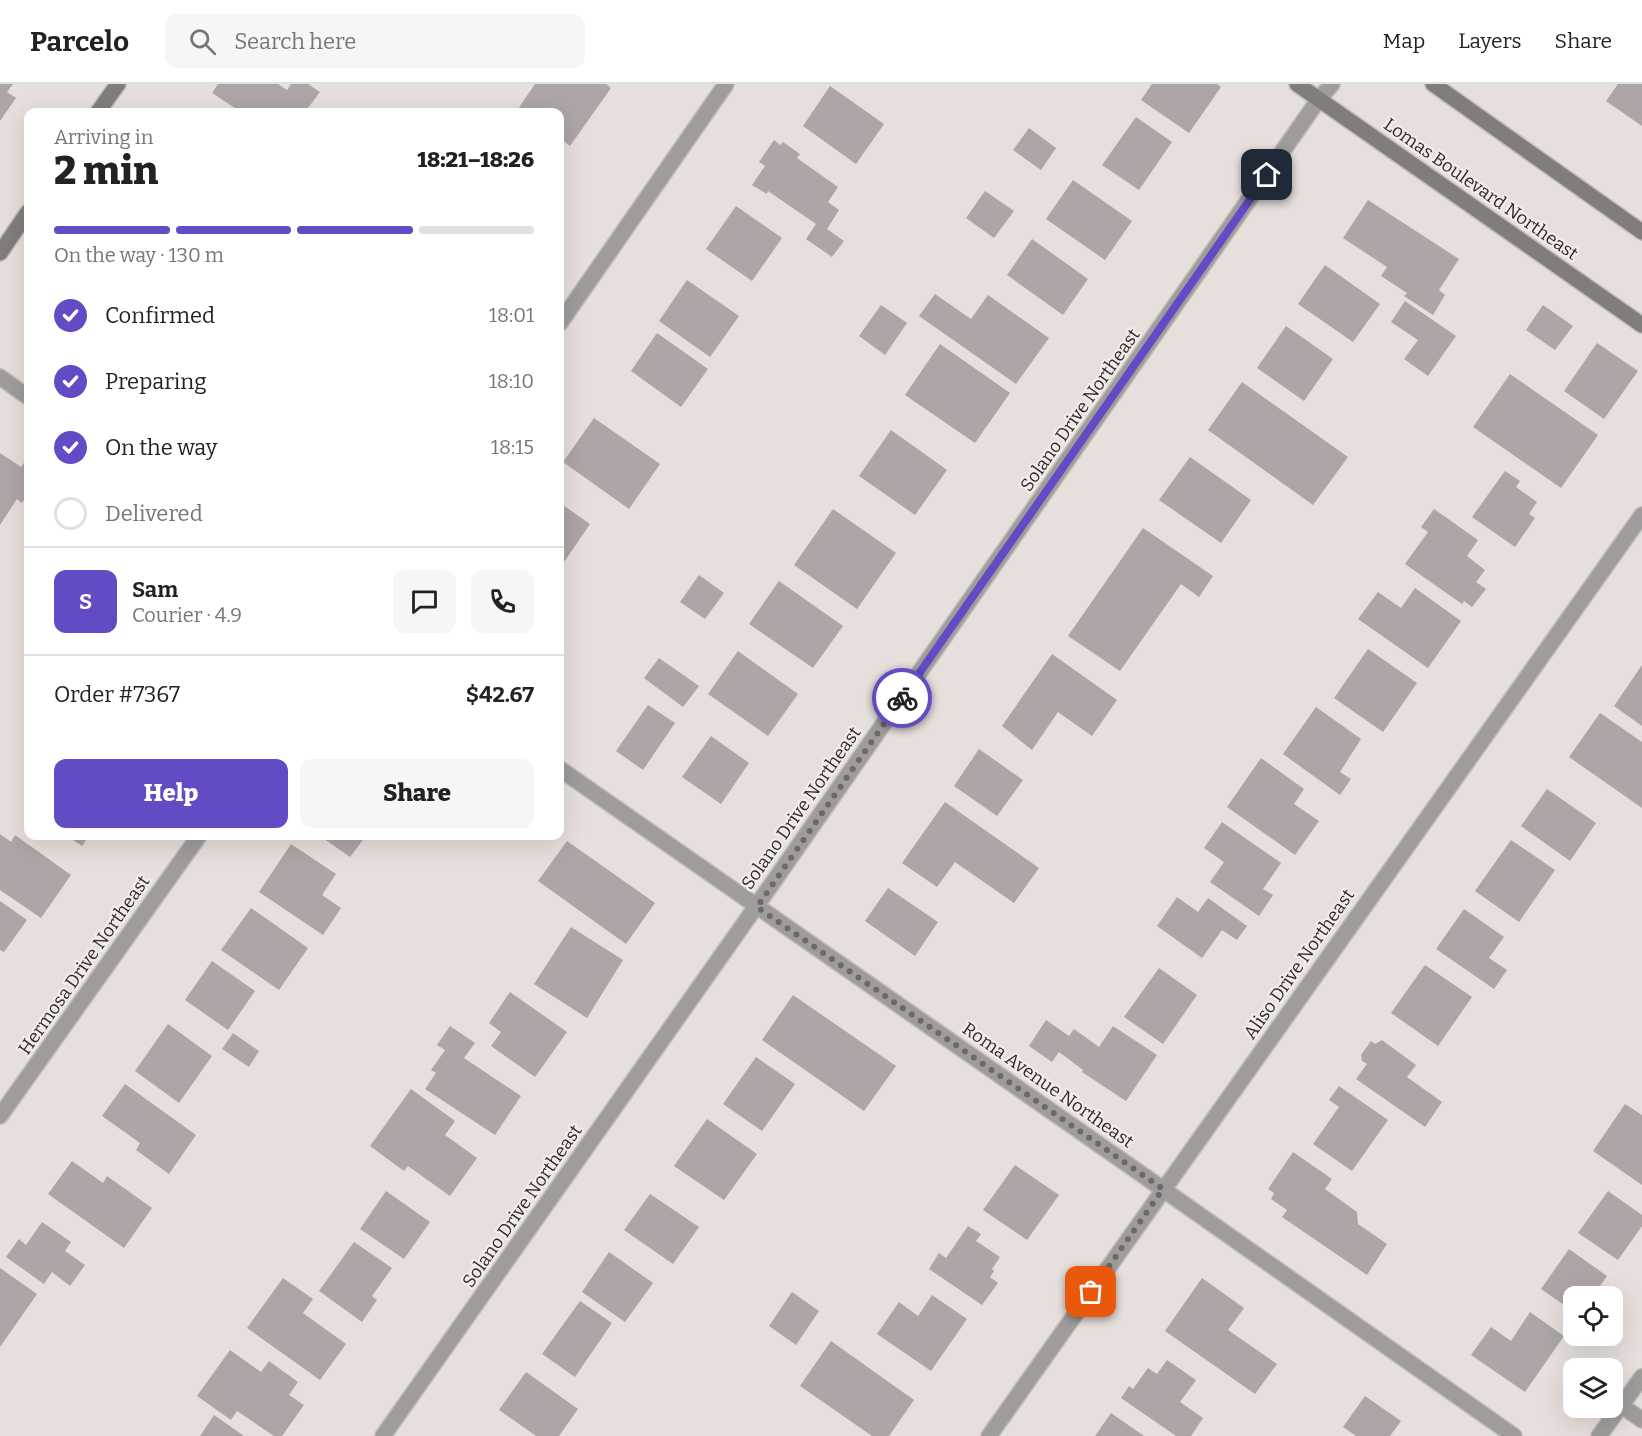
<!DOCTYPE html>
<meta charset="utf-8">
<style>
:root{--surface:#fff;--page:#f6f6f6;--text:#222;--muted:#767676;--line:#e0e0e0;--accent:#624bc4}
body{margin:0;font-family:Bitter,serif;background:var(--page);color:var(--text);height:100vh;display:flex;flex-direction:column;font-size:22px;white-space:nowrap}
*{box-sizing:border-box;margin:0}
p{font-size:20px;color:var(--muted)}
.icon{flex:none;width:33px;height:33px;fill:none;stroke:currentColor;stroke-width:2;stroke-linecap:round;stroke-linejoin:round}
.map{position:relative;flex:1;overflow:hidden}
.drawer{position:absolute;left:24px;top:24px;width:540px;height:732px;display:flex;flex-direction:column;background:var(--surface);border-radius:12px;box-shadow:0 6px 24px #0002}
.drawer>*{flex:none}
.tools{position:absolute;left:1563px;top:1202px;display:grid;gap:12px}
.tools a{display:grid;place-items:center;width:60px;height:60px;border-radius:12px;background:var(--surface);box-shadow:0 6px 24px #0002;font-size:30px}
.pin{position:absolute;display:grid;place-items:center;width:51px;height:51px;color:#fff;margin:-26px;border-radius:12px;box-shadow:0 3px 9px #0006}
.courier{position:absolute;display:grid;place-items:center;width:60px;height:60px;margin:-30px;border:4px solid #624bc4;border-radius:50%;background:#fff;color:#222;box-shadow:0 2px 8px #0007}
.summary em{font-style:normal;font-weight:800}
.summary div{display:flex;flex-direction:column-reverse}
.summary{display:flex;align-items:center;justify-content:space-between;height:102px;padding:0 30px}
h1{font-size:39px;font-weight:800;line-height:45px}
.bar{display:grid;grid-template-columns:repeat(4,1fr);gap:9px 6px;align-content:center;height:72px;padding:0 30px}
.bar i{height:8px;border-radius:4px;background:var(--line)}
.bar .on{background:var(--accent)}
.bar p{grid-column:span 4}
.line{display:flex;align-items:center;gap:15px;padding:0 30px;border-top:2px solid var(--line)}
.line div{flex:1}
.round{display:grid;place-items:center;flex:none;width:63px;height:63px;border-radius:12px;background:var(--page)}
ol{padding:0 30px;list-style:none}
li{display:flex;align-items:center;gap:18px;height:66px}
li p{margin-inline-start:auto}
li .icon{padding:6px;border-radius:50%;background:var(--accent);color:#fff;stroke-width:4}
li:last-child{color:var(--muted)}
li i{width:33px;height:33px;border:3px solid var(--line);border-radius:50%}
.primary-button{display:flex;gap:12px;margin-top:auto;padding:12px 30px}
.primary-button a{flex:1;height:69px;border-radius:12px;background:var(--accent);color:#fff;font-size:24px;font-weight:800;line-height:69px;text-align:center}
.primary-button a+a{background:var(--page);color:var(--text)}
header{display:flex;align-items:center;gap:36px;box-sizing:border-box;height:84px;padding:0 30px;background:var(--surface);border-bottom:2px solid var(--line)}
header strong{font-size:28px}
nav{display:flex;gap:33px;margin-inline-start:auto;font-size:21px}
.search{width:420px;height:54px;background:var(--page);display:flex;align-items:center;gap:15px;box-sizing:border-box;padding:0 21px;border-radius:12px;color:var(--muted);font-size:22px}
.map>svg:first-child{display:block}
</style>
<header>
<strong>Parcelo</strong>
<div class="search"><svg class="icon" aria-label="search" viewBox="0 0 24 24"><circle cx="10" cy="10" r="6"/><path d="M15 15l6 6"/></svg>Search here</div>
<nav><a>Map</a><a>Layers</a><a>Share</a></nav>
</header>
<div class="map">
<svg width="1642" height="1352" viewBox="0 0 1642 1352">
<rect width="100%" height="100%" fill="#e6dfdc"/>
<g fill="#aea6a6">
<polygon points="0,0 13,0 7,8 16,14 0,37"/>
<polygon points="218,0 278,0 287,6 291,0 308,0 320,8 305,28 241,28 212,9"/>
<polygon points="535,0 606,0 611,4 570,62 560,54 560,28 523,28 518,25"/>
<polygon points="1152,0 1217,0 1221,3 1189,49 1141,16"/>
<polygon points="1618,0 1642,0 1642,42 1606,17"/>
<polygon points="830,2 884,40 856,80 803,42"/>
<polygon points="1136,33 1172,58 1139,106 1102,81"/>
<polygon points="1029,44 1056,64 1041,86 1013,66"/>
<polygon points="774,56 780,61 783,58 800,70 797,74 838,103 828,118 839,126 827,145 844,157 832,173 806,155 816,140 768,107 767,110 752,101 765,82 759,78"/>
<polygon points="1073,96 1132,137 1105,176 1046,135"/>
<polygon points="985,107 1014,127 994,154 966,134"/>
<polygon points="1368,116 1459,175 1439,206 1445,211 1433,231 1404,212 1407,209 1381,192 1387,183 1343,154"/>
<polygon points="736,122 782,154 752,197 706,165"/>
<polygon points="1032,155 1088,195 1063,231 1007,191"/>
<polygon points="1325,181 1380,220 1353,258 1298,220"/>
<polygon points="687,196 739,232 710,273 659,237"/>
<polygon points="935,210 971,235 988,211 1049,254 1016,300 919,232"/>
<polygon points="1405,217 1456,252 1428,292 1404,275 1418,256 1391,238"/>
<polygon points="881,221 907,239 885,271 859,252"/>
<polygon points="1543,221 1573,242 1555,266 1526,246"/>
<polygon points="1286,242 1333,275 1304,317 1257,284"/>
<polygon points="657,249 708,285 681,323 631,287"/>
<polygon points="1597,259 1638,287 1604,335 1564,307"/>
<polygon points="940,260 1010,309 975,359 905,311"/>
<polygon points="1510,290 1598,351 1561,404 1473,343"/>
<polygon points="1242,298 1348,373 1313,421 1208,346"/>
<polygon points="594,334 660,380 629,425 563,378"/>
<polygon points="891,346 947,386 915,431 859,392"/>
<polygon points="0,369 21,383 28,373 28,410 22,419 17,415 0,441"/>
<polygon points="1190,373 1251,416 1221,459 1159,416"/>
<polygon points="1505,387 1520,397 1516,403 1537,418 1529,430 1535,434 1515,463 1472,433"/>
<polygon points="560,419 590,440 560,484"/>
<polygon points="833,425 896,469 857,525 794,481"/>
<polygon points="1434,425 1478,456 1467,472 1485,486 1476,498 1486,505 1472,523 1464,517 1462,520 1405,480 1428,448 1421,443"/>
<polygon points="1143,444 1213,492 1199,513 1181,500 1120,587 1068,552"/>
<polygon points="699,491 724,509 705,535 680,518"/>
<polygon points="779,497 843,542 813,584 749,540"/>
<polygon points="1415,504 1461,537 1428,584 1358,535 1378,508 1401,524"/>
<polygon points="1368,565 1417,599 1383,648 1334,614"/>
<polygon points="738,567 798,610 768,652 708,610"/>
<polygon points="1052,570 1117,616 1092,652 1058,628 1032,666 1002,642"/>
<polygon points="659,574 699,602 683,623 644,594"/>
<polygon points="1642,581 1642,642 1614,622"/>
<polygon points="648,621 675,639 643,686 616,667"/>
<polygon points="1316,623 1361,655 1340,688 1351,695 1340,711 1283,670"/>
<polygon points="1600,629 1642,658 1642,724 1569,673"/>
<polygon points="711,652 749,679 721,720 682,693"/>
<polygon points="979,665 1023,696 997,732 954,702"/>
<polygon points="1261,674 1304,705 1294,720 1319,737 1295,771 1227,723"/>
<polygon points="1547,705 1596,739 1570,777 1521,742"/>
<polygon points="945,718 1039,784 1014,819 955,778 937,803 902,779"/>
<polygon points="1222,738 1281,779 1263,805 1273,811 1259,832 1210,798 1224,778 1204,764"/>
<polygon points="0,750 11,758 15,751 71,791 41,834 0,806"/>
<polygon points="67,752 89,752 82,762"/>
<polygon points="320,752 366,752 350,773"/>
<polygon points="1511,756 1555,786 1519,838 1475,807"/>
<polygon points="567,757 655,819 626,860 538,797"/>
<polygon points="291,760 336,790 322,811 341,824 323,851 259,808"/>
<polygon points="888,804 938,838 915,872 865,837"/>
<polygon points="1177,813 1198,828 1208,814 1247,842 1237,856 1222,846 1202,874 1157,842"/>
<polygon points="0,817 27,836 4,868 0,866"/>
<polygon points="251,824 308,864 279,906 221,866"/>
<polygon points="1464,825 1504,853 1489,874 1507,886 1494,905 1436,865"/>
<polygon points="571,843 623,876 587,934 534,900"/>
<polygon points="212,877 255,907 228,946 185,916"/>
<polygon points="1425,881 1472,913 1438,962 1391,929"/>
<polygon points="1159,884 1197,911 1163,960 1124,933"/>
<polygon points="510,908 567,948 535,993 491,962 501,948 489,939"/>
<polygon points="793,911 896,982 864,1027 762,956"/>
<polygon points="1046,936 1069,952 1074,945 1099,963 1113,942 1157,971 1126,1017 1082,988 1083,986 1059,968 1052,978 1029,962"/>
<polygon points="168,940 212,972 179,1019 135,987"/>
<polygon points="450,942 475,959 464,974 521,1012 495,1051 425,1005 436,989 431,986 445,966 437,961"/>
<polygon points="233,949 259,967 249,983 222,965"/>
<polygon points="1382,956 1416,981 1407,993 1442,1018 1425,1043 1356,995 1367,980 1362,977 1361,971 1371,957 1375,960"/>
<polygon points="756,973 795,1000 762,1047 723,1020"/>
<polygon points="125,1000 196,1051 169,1090 136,1066 140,1059 102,1032"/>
<polygon points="1339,1002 1388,1036 1352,1087 1313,1060 1339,1023 1329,1016"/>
<polygon points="411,1005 455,1037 445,1051 477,1074 450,1112 408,1082 404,1087 370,1062"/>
<polygon points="1625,1020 1642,1031 1642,1101 1593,1067"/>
<polygon points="707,1035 757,1070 724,1116 674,1082"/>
<polygon points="1293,1068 1332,1095 1325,1105 1357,1128 1358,1140 1387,1160 1367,1191 1282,1133 1287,1126 1271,1115 1274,1109 1268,1105"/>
<polygon points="72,1077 103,1099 107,1092 152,1124 124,1164 48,1110"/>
<polygon points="1015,1081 1059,1111 1027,1156 983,1126"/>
<polygon points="386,1107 430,1138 404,1175 360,1145"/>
<polygon points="1608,1107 1642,1131 1642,1142 1618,1176 1578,1149"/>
<polygon points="650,1110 699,1143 673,1180 624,1146"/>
<polygon points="42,1138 71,1158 65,1167 85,1181 70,1202 52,1188 44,1200 6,1173 19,1155 26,1161"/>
<polygon points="968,1142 981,1150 976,1157 1000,1173 992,1185 994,1187 990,1193 998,1199 982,1221 929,1185 939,1169 946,1174"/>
<polygon points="354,1158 392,1184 372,1212 377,1216 362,1238 319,1207"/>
<polygon points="1569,1165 1607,1192 1593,1212 1574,1212 1574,1228 1541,1205"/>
<polygon points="609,1168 653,1199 625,1238 582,1208"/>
<polygon points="0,1184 37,1210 0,1263"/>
<polygon points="283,1194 313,1215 303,1229 346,1260 320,1296 247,1244"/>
<polygon points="1202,1194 1244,1224 1228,1246 1277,1280 1255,1310 1165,1247"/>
<polygon points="792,1208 819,1227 796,1261 769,1242"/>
<polygon points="932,1211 967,1235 931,1287 877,1250 899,1218 918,1232"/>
<polygon points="580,1217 612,1239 575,1293 542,1270"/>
<polygon points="1530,1228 1564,1252 1525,1308 1471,1271 1491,1243 1511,1257"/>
<polygon points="831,1257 914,1316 889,1352 872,1352 800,1302"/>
<polygon points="230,1266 261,1288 269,1277 298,1298 289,1311 304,1321 282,1352 274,1352 237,1327 231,1336 197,1312"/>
<polygon points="1167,1276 1196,1296 1180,1318 1203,1334 1191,1352 1176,1352 1121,1314 1129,1302 1133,1305 1148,1284 1157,1290"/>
<polygon points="526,1288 578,1325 559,1352 536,1352 499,1326"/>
<polygon points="1365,1312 1401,1337 1390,1352 1356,1352 1343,1343"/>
<polygon points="1111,1329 1144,1352 1095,1352"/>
<polygon points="214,1331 244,1352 200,1352"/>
</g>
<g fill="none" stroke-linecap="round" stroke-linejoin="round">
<g stroke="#c1bbb8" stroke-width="18">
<g id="street">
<polyline points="560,239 726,0"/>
<polyline points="0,293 28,313"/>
<polyline points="560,685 1137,1087 1514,1352"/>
<polyline points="0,1032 199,752"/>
<polyline points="1622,1322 1642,1336"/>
<polyline points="383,1352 774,797 1319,15 1332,0"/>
<polyline points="989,1352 1642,431"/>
<polyline points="1599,1352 1642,1293"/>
</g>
</g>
<g stroke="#c1bbb8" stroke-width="18">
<g id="secondary">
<polyline points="1297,0 1642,241"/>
<polyline points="1433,0 1642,148"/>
<polyline points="98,28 118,0"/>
<polyline points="0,169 28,128"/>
</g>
</g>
<use href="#street" stroke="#9f9d9b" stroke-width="15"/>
<use href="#secondary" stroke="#807d7a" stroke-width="15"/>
</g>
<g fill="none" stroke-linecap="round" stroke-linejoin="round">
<polyline stroke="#6e6968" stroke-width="6" stroke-dasharray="0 10.8" points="902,614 757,823 1163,1105 1091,1208"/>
<polyline stroke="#624bc4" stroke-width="8" points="902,614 1267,91"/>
</g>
<g text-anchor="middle" stroke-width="4.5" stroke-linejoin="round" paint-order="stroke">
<g font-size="18" fill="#2d2a29" stroke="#f3ece9">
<text transform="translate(1481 105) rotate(35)" y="6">Lomas Boulevard Northeast</text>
<text transform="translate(1080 326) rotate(-55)" y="6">Solano Drive Northeast</text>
<text transform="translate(801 724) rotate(-55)" y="6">Solano Drive Northeast</text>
<text transform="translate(1299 880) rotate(-55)" y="6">Aliso Drive Northeast</text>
<text transform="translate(84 881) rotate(-55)" y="6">Hermosa Drive Northeast</text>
<text transform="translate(1048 1001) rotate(35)" y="6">Roma Avenue Northeast</text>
<text transform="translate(522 1122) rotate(-55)" y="6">Solano Drive Northeast</text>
</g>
</g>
</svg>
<div class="tools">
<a><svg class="icon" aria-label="locate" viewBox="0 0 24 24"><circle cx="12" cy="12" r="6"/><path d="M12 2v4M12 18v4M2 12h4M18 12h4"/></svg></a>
<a><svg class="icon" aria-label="layers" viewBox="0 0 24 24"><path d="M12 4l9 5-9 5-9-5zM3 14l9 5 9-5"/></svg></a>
</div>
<div class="pin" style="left:1091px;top:1208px;background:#ea580c"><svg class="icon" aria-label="bag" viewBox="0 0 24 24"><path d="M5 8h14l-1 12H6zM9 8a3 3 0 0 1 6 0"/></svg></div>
<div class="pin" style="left:1267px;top:91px;background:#1f2937"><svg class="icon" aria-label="home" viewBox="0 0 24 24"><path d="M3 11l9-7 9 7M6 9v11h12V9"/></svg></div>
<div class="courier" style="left:902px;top:614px"><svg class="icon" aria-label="bike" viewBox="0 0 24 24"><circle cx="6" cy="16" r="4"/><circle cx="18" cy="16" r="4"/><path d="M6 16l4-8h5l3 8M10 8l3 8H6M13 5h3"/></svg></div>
<section class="drawer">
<div class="summary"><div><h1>2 min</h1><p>Arriving in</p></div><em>18:21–18:26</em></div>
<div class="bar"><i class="on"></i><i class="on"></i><i class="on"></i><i></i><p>On the way · 130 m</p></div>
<ol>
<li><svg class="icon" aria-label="check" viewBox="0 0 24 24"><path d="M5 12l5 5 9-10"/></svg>Confirmed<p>18:01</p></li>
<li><svg class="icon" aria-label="check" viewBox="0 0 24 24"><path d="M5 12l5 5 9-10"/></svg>Preparing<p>18:10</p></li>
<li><svg class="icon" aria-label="check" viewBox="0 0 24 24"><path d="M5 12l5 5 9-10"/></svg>On the way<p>18:15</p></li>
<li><i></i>Delivered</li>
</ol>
<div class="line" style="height:108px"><b class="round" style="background:var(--accent);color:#fff">S</b><div><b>Sam</b><p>Courier · 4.9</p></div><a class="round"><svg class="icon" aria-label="chat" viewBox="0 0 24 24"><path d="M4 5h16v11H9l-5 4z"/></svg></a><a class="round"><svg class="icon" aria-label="phone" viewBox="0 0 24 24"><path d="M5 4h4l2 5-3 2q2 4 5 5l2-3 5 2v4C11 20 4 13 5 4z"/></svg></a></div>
<div class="line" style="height:78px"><div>Order #7367</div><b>$42.67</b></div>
<div class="primary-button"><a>Help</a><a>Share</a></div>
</section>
</div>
